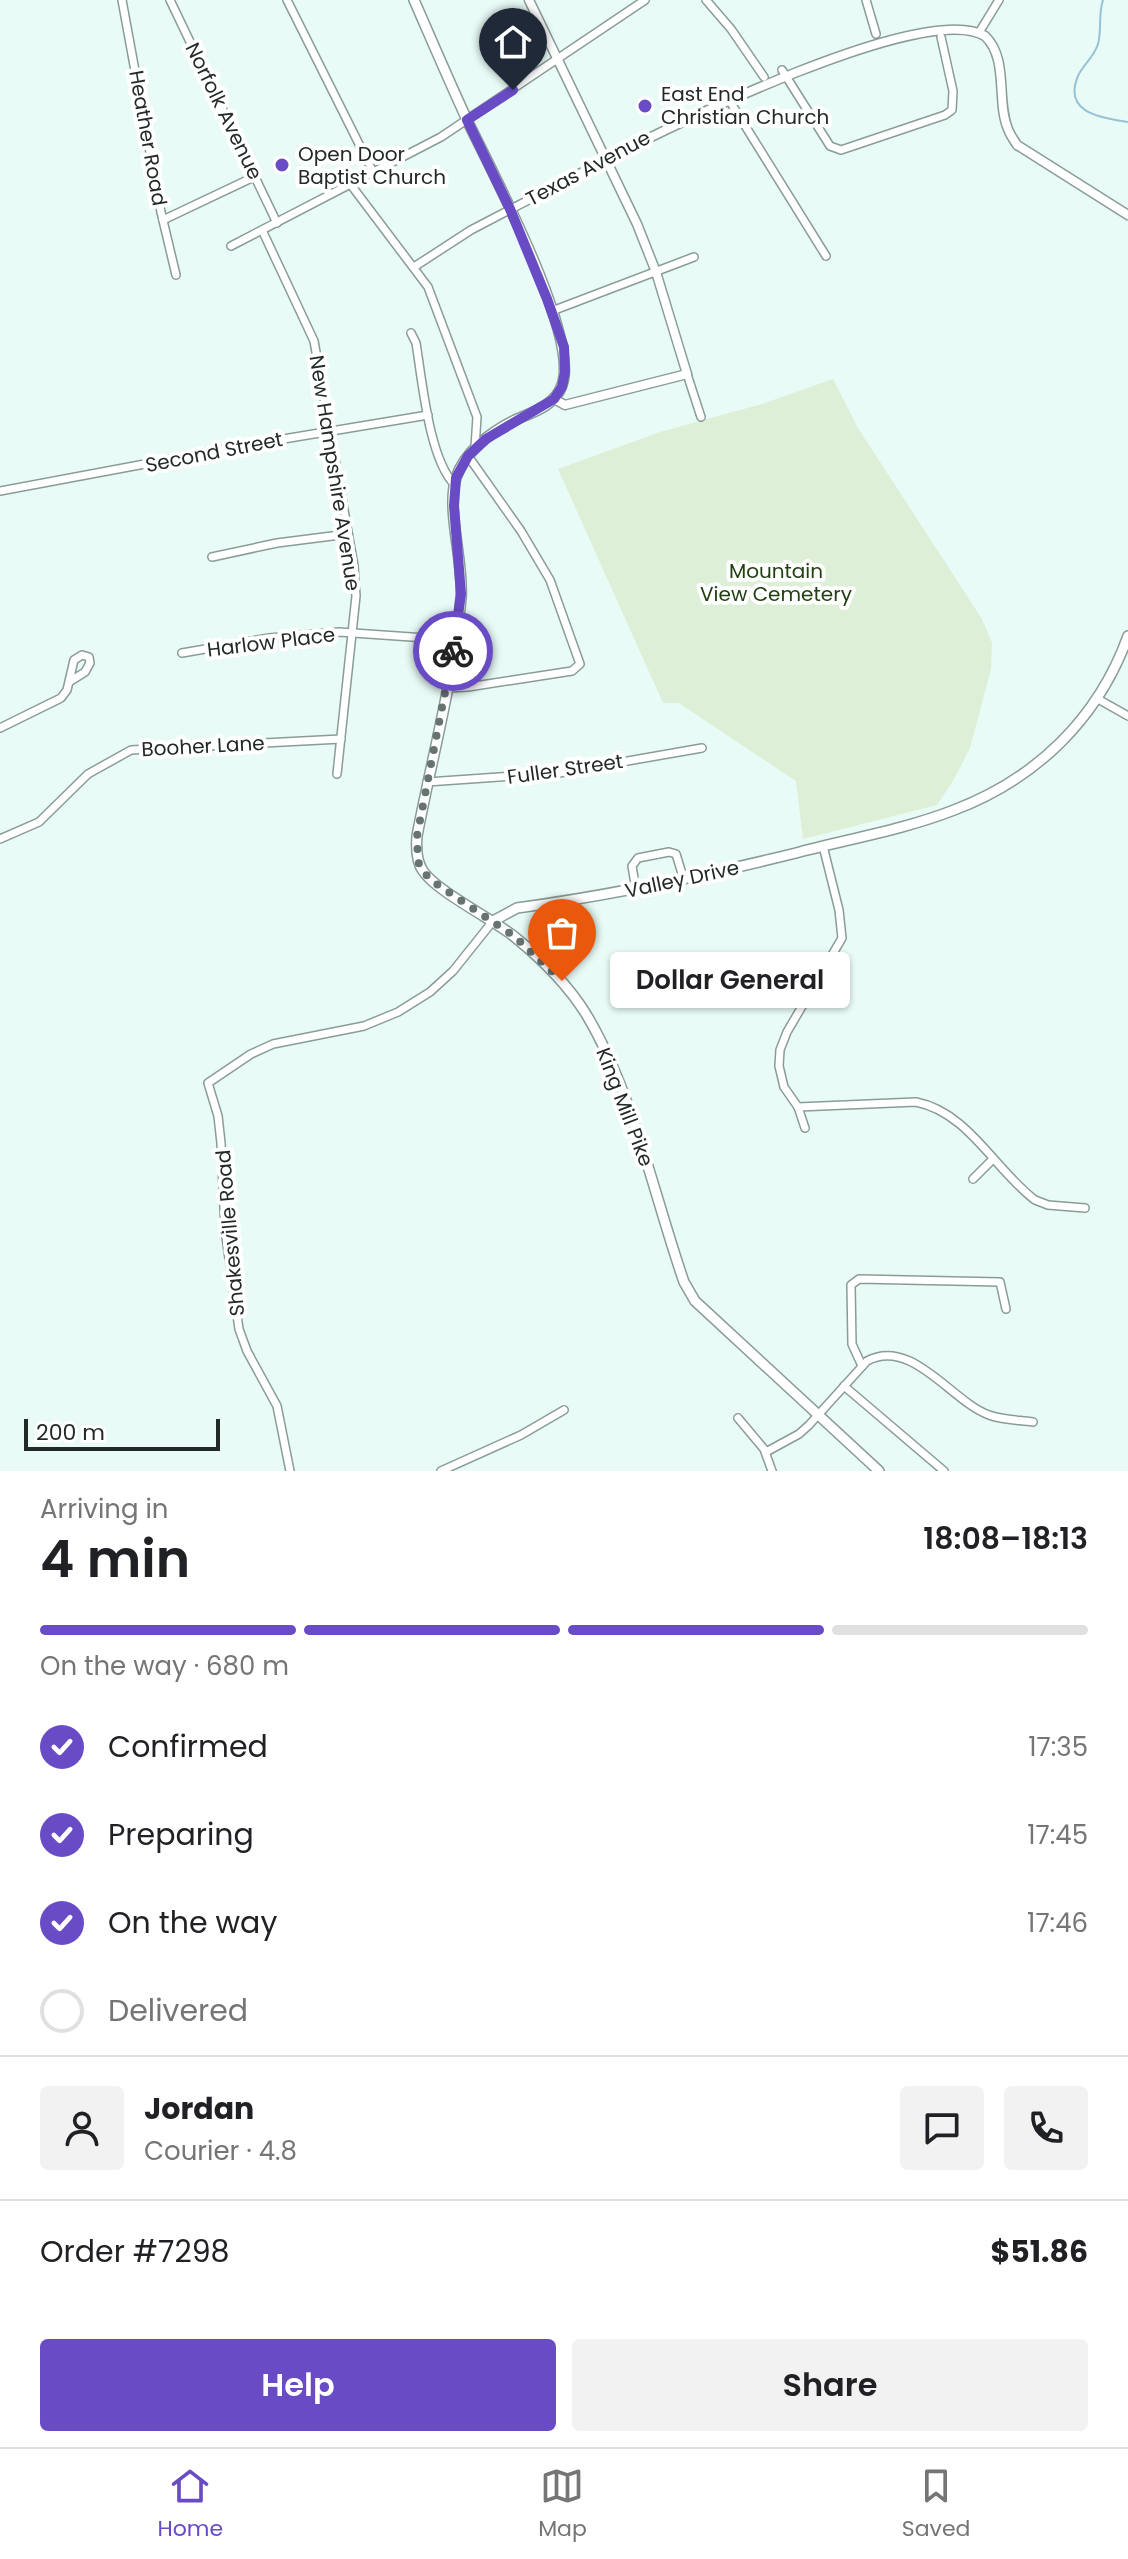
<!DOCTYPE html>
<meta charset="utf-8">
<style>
:root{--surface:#fff;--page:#f2f2f2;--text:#202124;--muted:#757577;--line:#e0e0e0;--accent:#694cc5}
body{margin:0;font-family:Poppins,sans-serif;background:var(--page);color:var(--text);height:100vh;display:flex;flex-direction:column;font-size:30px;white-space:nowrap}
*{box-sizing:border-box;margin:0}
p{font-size:26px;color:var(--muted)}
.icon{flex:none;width:44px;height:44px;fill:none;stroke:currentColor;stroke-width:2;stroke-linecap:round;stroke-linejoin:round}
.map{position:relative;height:1471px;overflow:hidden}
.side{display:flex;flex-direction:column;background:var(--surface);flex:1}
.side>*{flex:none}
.scale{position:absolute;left:24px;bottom:20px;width:196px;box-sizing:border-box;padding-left:8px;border:4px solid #222a28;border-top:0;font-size:22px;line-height:28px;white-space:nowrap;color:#222a28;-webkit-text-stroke:6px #fff;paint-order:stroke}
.pin{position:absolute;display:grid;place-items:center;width:68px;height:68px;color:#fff;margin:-82px -34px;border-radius:50% 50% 50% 0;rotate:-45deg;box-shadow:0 0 8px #0007}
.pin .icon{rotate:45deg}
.courier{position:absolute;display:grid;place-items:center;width:80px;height:80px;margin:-40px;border:6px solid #694cc5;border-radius:50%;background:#fff;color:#222;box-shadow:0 2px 10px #0007}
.bubble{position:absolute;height:56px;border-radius:8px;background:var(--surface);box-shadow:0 2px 6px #0004;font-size:26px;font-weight:600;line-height:56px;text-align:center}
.headline em{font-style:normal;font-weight:600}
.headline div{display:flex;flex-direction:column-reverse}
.headline{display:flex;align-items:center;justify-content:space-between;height:136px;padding:0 40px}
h1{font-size:52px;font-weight:600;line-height:60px}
.bar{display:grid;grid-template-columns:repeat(4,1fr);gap:12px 8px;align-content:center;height:96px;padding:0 40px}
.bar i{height:10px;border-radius:6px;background:var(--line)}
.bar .current{background:var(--accent)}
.bar p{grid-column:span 4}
.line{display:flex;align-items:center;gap:20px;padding:0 40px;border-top:2px solid var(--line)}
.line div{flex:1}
.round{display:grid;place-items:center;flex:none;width:84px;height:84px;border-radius:8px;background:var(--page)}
ol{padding:0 40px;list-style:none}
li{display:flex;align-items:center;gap:24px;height:88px}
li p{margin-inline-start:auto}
li .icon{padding:8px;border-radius:50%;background:var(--accent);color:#fff;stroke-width:4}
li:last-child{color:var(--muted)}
li i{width:44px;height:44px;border:4px solid var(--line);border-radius:50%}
.action{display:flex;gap:16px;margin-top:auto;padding:16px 40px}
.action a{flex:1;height:92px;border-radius:8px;background:var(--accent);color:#fff;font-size:32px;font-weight:600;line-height:92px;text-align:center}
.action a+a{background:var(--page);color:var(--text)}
.tab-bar{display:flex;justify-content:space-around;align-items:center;height:112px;border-top:2px solid var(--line);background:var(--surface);font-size:22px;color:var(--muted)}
.tab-bar a{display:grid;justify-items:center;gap:4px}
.tab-bar .current{color:var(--accent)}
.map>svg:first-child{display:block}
</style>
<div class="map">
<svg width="1128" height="1471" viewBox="0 0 1128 1471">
<rect width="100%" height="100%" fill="#e8fbf7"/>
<polygon fill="#ddefd7" points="833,379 858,428 982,619 992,643 991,669 970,748 953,781 937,805 803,839 796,781 679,703 663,703 558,469 660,432 762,404"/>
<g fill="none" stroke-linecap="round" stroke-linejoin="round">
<path stroke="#97c3d5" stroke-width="2" d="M1103 0C1098 14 1102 30 1098 44 1094 57 1083 65 1078 76 1062 114 1104 118 1128 122"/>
<g stroke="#8a9c98" stroke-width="10">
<g id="minor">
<polyline points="122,0 161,212 176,275"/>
<polyline points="170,0 277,223"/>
<polyline points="287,0 373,172"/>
<polyline points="706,0 731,29 764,77"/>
<polyline points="866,0 876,34"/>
<polyline points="980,31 999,0"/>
<polyline points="782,70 830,146 841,150 945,115 952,110 953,91 941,37"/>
<polyline points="726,95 826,256"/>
<polyline points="351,185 428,287 477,417 475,447"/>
<polyline points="163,220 256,176"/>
<polyline points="262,230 314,341 354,566 356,596 337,774"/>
<polyline points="231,246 441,137 645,0"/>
<polyline points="414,267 471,230 607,159"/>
<polyline points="552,311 694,257"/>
<path d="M411 333 416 343C422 379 429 460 455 485"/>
<polyline points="687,374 701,417"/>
<polyline points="0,491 241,446 428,415"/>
<polyline points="212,557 277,543 348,534"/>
<polyline points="182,653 269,638 339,632 455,640"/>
<polyline points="447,688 468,687 572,671 580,664 550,580 521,531 468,456"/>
<polyline points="1098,699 1128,716"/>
<polyline points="0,728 61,698 67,690 74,660 82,655 89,657 90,663 85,672 69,682"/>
<polyline points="427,782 559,773 702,748"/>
<polyline points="0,839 39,822 88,774 131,750 341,739"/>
<path d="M823 846 839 910 842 938 787 1032 780 1050 779 1066 784 1087 798 1107 916 1102C968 1112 995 1170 1035 1200L1048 1205 1085 1208"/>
<polyline points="636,890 632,866 638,858 669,852 676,854 684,880"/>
<polyline points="798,1107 805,1128"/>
<polyline points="973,1179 993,1159"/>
<polyline points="862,1366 852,1344 851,1285 859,1279 1000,1282 1006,1309"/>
<polyline points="844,1386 944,1471"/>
<polyline points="738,1418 764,1449 772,1471"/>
<path d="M766 1452 799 1434 809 1425 867 1361C912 1337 952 1402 989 1415 1002 1420 1019 1420 1033 1422"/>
<polyline points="290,1471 277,1406 247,1351 239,1329 225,1230 221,1143 218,1116 208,1083 251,1054 273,1044 364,1026 398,1012 430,992 453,971 493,921"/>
<polyline points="441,1471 521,1435 564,1410"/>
</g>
</g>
<g stroke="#8a9c98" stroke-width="11">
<g id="tertiary">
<polyline points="529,0 637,224 656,272 687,374 565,405 554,399"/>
<path d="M607 159C670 127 925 0 985 36 1009 59 996 101 1008 129 1010 135 1014 140 1017 145L1128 215"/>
</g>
</g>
<g stroke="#8a9c98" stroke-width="12">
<g id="secondary">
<path d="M414 0C432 41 449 81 468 122 492 172 580 336 562 385 555 406 533 412 515 420 491 432 464 452 456 478 446 510 464 562 461 598 454 678 432 757 417 836 416 848 416 861 423 871 437 892 493 919 516 938 543 960 568 985 586 1014 633 1092 654 1196 684 1282L695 1301 879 1471"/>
<path d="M493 921 517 908C612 895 703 876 796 853 848 839 903 830 954 810 1036 779 1098 719 1128 636"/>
</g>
</g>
<use href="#minor" stroke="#fff" stroke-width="7"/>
<use href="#tertiary" stroke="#fff" stroke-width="8"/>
<use href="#secondary" stroke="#fff" stroke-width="9"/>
</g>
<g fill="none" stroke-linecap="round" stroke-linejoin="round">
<polyline stroke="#677370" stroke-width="8" stroke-dasharray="0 14.4" points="453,651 417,836 418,862 429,879 514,936 562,981"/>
<polyline stroke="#694cc5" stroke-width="10" points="453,651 461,594 454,506 456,478 468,456 486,439 554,399 562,387 565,372 564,347 547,299 510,209 467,120 513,90"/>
</g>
<g fill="#694cc5" stroke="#fff" stroke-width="3">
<circle cx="645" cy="106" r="8"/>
<circle cx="282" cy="165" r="8"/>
</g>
<g text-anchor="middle" stroke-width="8" stroke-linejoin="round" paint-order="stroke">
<g font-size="20" fill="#222a28" stroke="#fff" text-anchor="start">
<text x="661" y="101">East End<tspan x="661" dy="23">Christian Church</tspan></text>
<text x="298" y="161">Open Door<tspan x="298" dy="23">Baptist Church</tspan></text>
</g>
<g font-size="20" fill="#222a28" stroke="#fff">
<text transform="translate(224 111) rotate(64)" y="7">Norfolk Avenue</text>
<text transform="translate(148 138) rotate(80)" y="7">Heather Road</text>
<text transform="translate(588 168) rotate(-28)" y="7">Texas Avenue</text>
<text transform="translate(214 452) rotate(-11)" y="7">Second Street</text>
<text transform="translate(335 473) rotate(81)" y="7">New Hampshire Avenue</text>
<text transform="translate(271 642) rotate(-7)" y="7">Harlow Place</text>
<text transform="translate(203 746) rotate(-3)" y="7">Booher Lane</text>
<text transform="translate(565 769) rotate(-8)" y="7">Fuller Street</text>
<text transform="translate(682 879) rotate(-12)" y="7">Valley Drive</text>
<text transform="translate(625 1107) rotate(69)" y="7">King Mill Pike</text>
<text transform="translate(230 1233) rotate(-95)" y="7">Shakesville Road</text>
</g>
<g font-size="20" fill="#204011" stroke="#fff">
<text x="776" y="578">Mountain<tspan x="776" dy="23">View Cemetery</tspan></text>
</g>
</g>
</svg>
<div class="scale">200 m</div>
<div class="pin" style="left:562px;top:981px;background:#ea580c"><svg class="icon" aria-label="bag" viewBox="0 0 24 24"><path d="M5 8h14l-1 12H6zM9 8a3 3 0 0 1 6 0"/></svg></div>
<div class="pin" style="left:513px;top:90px;background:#1f2937"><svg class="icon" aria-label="home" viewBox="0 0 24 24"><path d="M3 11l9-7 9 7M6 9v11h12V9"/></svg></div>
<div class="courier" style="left:453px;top:651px"><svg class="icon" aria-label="bike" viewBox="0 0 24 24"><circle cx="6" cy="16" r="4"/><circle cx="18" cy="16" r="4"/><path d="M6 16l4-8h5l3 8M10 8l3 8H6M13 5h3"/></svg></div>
<div class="bubble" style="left:610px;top:952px;width:240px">Dollar General</div>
</div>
<section class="side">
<div class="headline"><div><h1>4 min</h1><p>Arriving in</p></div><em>18:08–18:13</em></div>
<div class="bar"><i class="current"></i><i class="current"></i><i class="current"></i><i></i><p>On the way · 680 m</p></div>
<ol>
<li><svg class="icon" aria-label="check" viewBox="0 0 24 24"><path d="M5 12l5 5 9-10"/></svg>Confirmed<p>17:35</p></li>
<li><svg class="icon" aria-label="check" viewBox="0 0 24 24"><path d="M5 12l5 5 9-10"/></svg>Preparing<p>17:45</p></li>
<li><svg class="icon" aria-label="check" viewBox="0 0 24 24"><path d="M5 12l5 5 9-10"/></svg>On the way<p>17:46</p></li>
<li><i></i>Delivered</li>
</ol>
<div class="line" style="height:144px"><a class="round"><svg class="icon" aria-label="person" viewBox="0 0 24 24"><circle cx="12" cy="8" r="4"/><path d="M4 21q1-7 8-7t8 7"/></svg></a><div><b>Jordan</b><p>Courier · 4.8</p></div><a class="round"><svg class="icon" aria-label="chat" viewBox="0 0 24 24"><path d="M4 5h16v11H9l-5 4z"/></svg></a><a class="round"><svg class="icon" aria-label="phone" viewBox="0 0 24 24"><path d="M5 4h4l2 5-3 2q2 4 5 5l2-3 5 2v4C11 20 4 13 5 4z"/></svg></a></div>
<div class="line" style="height:104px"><div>Order #7298</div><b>$51.86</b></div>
<div class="action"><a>Help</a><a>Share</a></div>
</section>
<nav class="tab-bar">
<a class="current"><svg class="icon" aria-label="home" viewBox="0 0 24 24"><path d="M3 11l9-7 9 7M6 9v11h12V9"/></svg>Home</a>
<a><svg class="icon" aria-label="map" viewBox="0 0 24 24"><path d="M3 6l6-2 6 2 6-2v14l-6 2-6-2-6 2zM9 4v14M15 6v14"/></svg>Map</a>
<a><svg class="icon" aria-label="saved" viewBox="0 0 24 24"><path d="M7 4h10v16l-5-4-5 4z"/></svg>Saved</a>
</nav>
